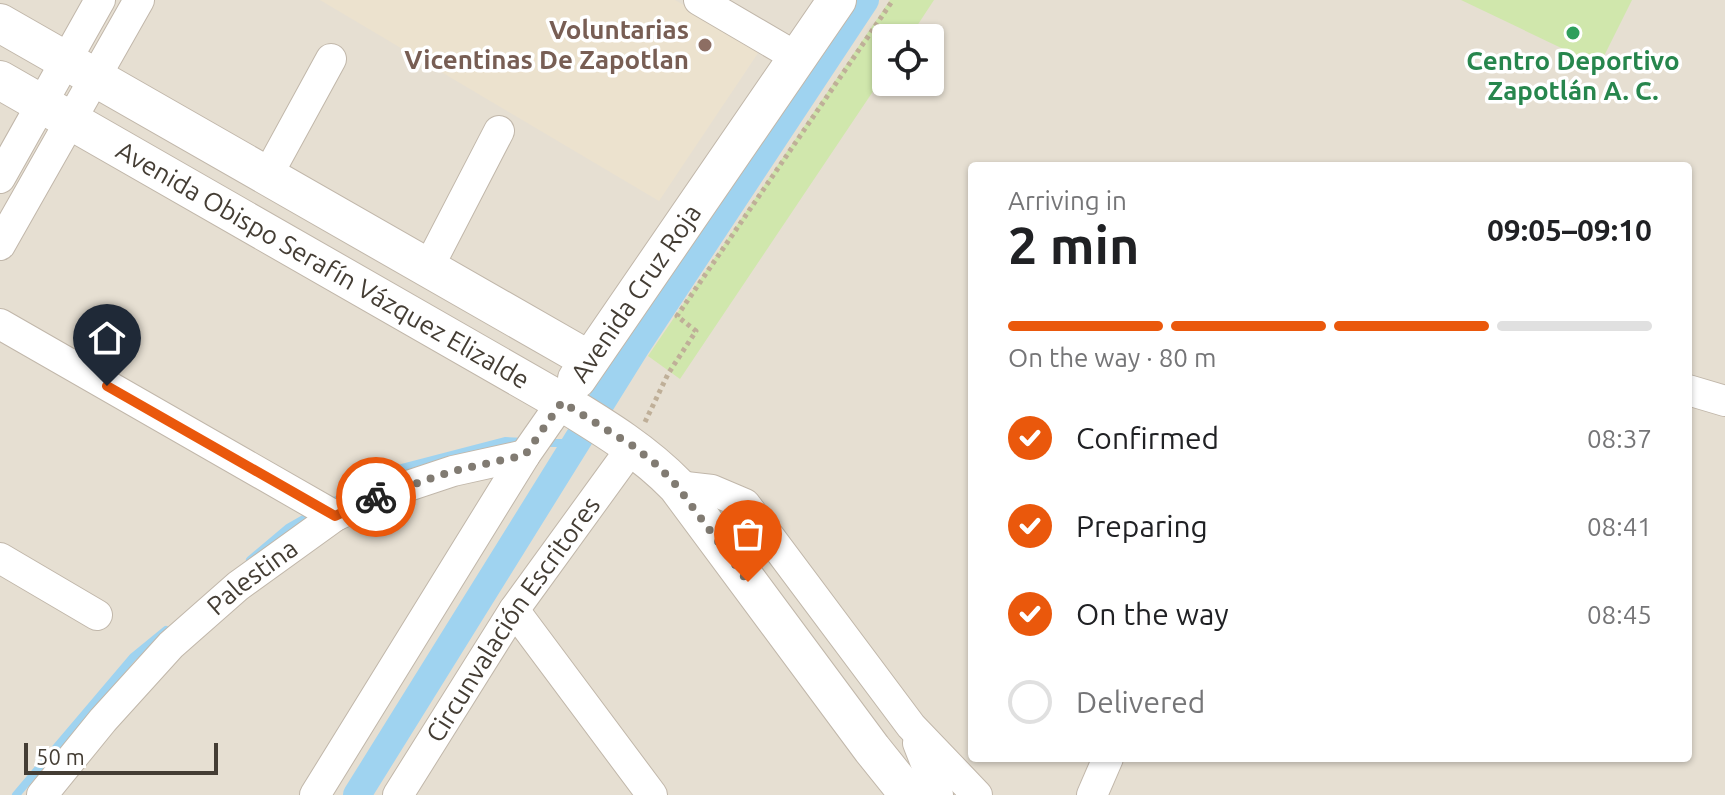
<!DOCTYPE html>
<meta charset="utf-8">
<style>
:root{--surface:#fff;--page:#f6f6f6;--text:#202124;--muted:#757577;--line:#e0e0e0;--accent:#ea580c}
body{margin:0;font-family:Ubuntu,sans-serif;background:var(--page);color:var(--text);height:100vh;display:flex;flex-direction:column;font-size:30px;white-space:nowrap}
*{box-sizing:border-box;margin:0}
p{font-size:26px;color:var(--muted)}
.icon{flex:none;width:44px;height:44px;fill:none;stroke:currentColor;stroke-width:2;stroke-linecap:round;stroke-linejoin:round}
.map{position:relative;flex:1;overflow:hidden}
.drawer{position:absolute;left:968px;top:162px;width:724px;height:600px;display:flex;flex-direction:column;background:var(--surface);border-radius:8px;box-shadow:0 2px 6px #0004}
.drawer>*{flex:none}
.controls{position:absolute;left:872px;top:24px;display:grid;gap:16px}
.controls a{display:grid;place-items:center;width:72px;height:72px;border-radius:8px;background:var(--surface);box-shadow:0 2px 6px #0004;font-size:40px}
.scale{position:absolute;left:24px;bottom:20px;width:194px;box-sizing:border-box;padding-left:8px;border:4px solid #443d34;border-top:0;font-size:22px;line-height:28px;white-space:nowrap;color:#443d34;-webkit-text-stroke:6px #fff;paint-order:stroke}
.pin{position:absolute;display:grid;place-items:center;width:68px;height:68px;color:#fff;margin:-82px -34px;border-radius:50% 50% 50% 0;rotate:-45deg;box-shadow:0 0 8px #0007}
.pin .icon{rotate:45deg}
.courier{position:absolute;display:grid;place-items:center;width:80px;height:80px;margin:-40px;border:6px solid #ea580c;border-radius:50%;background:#fff;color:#222;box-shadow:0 2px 10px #0007}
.overview em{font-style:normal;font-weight:600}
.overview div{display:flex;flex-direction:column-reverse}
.overview{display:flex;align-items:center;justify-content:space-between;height:136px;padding:0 40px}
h1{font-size:52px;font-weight:600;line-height:60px}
.bar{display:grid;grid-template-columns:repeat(4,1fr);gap:12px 8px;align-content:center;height:96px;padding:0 40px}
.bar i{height:10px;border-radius:6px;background:var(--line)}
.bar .on{background:var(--accent)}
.bar p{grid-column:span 4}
ol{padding:0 40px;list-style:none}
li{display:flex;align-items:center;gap:24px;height:88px}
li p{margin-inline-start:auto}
li .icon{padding:8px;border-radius:50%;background:var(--accent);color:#fff;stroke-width:4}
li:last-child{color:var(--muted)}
li i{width:44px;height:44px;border:4px solid var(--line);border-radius:50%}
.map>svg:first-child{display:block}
</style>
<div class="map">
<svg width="1725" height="795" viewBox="0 0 1725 795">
<rect width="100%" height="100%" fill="#f2ede4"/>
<path fill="#e6dfd2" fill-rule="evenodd" d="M0 0H1725V795H0ZM886 38H930V82H886ZM972 166H1688V758H972Z"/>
<polygon fill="#ece2ce" points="320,0 675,0 760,50 659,201"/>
<g fill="#d0e7ac">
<polygon points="890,0 934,0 909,38 886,38 886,72 680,379 648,356"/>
<polygon points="1461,0 1632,0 1599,66"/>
</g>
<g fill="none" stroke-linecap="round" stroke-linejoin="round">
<g stroke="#9fd3f0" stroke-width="8">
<polyline points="543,443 576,443"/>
<polyline points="335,501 382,473 505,441 526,442"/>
<polyline points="250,560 288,528 316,512"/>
<polyline points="16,795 133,657 166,630"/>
</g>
<polyline stroke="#9fd3f0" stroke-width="28" points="357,795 635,348 865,0"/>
<g stroke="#c1b7aa" stroke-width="32">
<g id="minor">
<polyline points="699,0 798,58"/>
<polyline points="267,176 331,59"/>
<polyline points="0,178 100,0"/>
<polyline points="0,245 139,0"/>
<polyline points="428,268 499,131"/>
<polyline points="0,324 335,516"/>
<polyline points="1688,390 1725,401"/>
<polyline points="677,486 712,490 745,504 911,726 977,795"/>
<polyline points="0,558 97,615"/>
<polyline points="514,610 652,795"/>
<polyline points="918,743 938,795"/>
<path id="s1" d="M42 795 103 720 171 645 238 586 335 516 381 495 453 471 525 455"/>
<polyline points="315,795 525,455 562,402"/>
<path id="s2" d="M398 795 514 610 633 446"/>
<polyline points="1092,795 1108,758"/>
</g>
</g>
<g stroke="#c1b7aa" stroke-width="40">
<g id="tertiary">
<polyline points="0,23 589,360"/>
<path id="s3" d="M0 80 562 402C603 427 643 451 677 486L872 749 909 795"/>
<path id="s4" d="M577 379 837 0"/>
</g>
</g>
<polyline stroke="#bfaf98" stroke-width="5" stroke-dasharray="4 4" stroke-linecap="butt" points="645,422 668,374 696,331 677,316 893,0"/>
<use href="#minor" stroke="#fff" stroke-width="30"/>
<use href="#tertiary" stroke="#fff" stroke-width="38"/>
</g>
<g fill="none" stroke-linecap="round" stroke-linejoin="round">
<polyline stroke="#817b72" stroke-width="8" stroke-dasharray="0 14.4" points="376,497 453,471 525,455 562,402 633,446 657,465 677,486 748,582"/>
<polyline stroke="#ea580c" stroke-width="10" points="107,386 335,516 376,497"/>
</g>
<circle fill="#2e9e5b" stroke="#fff" stroke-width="3" cx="1573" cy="33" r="8"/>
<circle fill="#8d6e63" stroke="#fff" stroke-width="3" cx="705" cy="45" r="8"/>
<g text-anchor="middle" stroke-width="7" stroke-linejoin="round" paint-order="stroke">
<g font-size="26" font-weight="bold" fill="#785e54" stroke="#fff" text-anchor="end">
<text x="689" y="39">Voluntarias<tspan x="689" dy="30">Vicentinas De Zapotlan</tspan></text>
</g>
<g font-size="26" font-weight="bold" fill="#27864d" stroke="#fff">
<text x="1573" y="70">Centro Deportivo<tspan x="1573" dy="30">Zapotlán A. C.</tspan></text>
</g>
<g font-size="26" fill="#443d34" stroke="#fff">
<text dy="9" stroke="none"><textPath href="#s3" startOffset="372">Avenida Obispo Serafín Vázquez Elizalde</textPath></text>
<text dy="9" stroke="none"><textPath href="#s4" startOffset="104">Avenida Cruz Roja</textPath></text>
<text dy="9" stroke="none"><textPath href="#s1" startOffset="304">Palestina</textPath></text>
<text dy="9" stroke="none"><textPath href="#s2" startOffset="210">Circunvalación Escritores</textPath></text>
</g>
</g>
</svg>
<div class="controls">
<a><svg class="icon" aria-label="locate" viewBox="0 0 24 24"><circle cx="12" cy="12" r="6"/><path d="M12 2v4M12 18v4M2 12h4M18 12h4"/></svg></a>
</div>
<div class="scale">50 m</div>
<div class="pin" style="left:748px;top:582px;background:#ea580c"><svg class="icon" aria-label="bag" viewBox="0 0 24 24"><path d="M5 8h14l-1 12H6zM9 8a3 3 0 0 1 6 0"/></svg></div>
<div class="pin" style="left:107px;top:386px;background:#1f2937"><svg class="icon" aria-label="home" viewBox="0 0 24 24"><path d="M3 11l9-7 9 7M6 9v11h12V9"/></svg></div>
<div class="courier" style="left:376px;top:497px"><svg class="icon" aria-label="bike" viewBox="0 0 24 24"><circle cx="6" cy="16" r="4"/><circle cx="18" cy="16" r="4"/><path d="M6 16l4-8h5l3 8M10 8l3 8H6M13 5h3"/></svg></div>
<section class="drawer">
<div class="overview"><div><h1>2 min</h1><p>Arriving in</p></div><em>09:05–09:10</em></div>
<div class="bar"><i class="on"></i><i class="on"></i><i class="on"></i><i></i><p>On the way · 80 m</p></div>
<ol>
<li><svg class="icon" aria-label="check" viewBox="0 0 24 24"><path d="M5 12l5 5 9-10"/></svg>Confirmed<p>08:37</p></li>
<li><svg class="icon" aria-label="check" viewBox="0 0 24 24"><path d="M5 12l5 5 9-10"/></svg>Preparing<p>08:41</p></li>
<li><svg class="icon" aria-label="check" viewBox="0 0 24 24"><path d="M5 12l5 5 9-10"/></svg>On the way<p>08:45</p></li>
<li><i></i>Delivered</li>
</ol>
</section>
</div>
